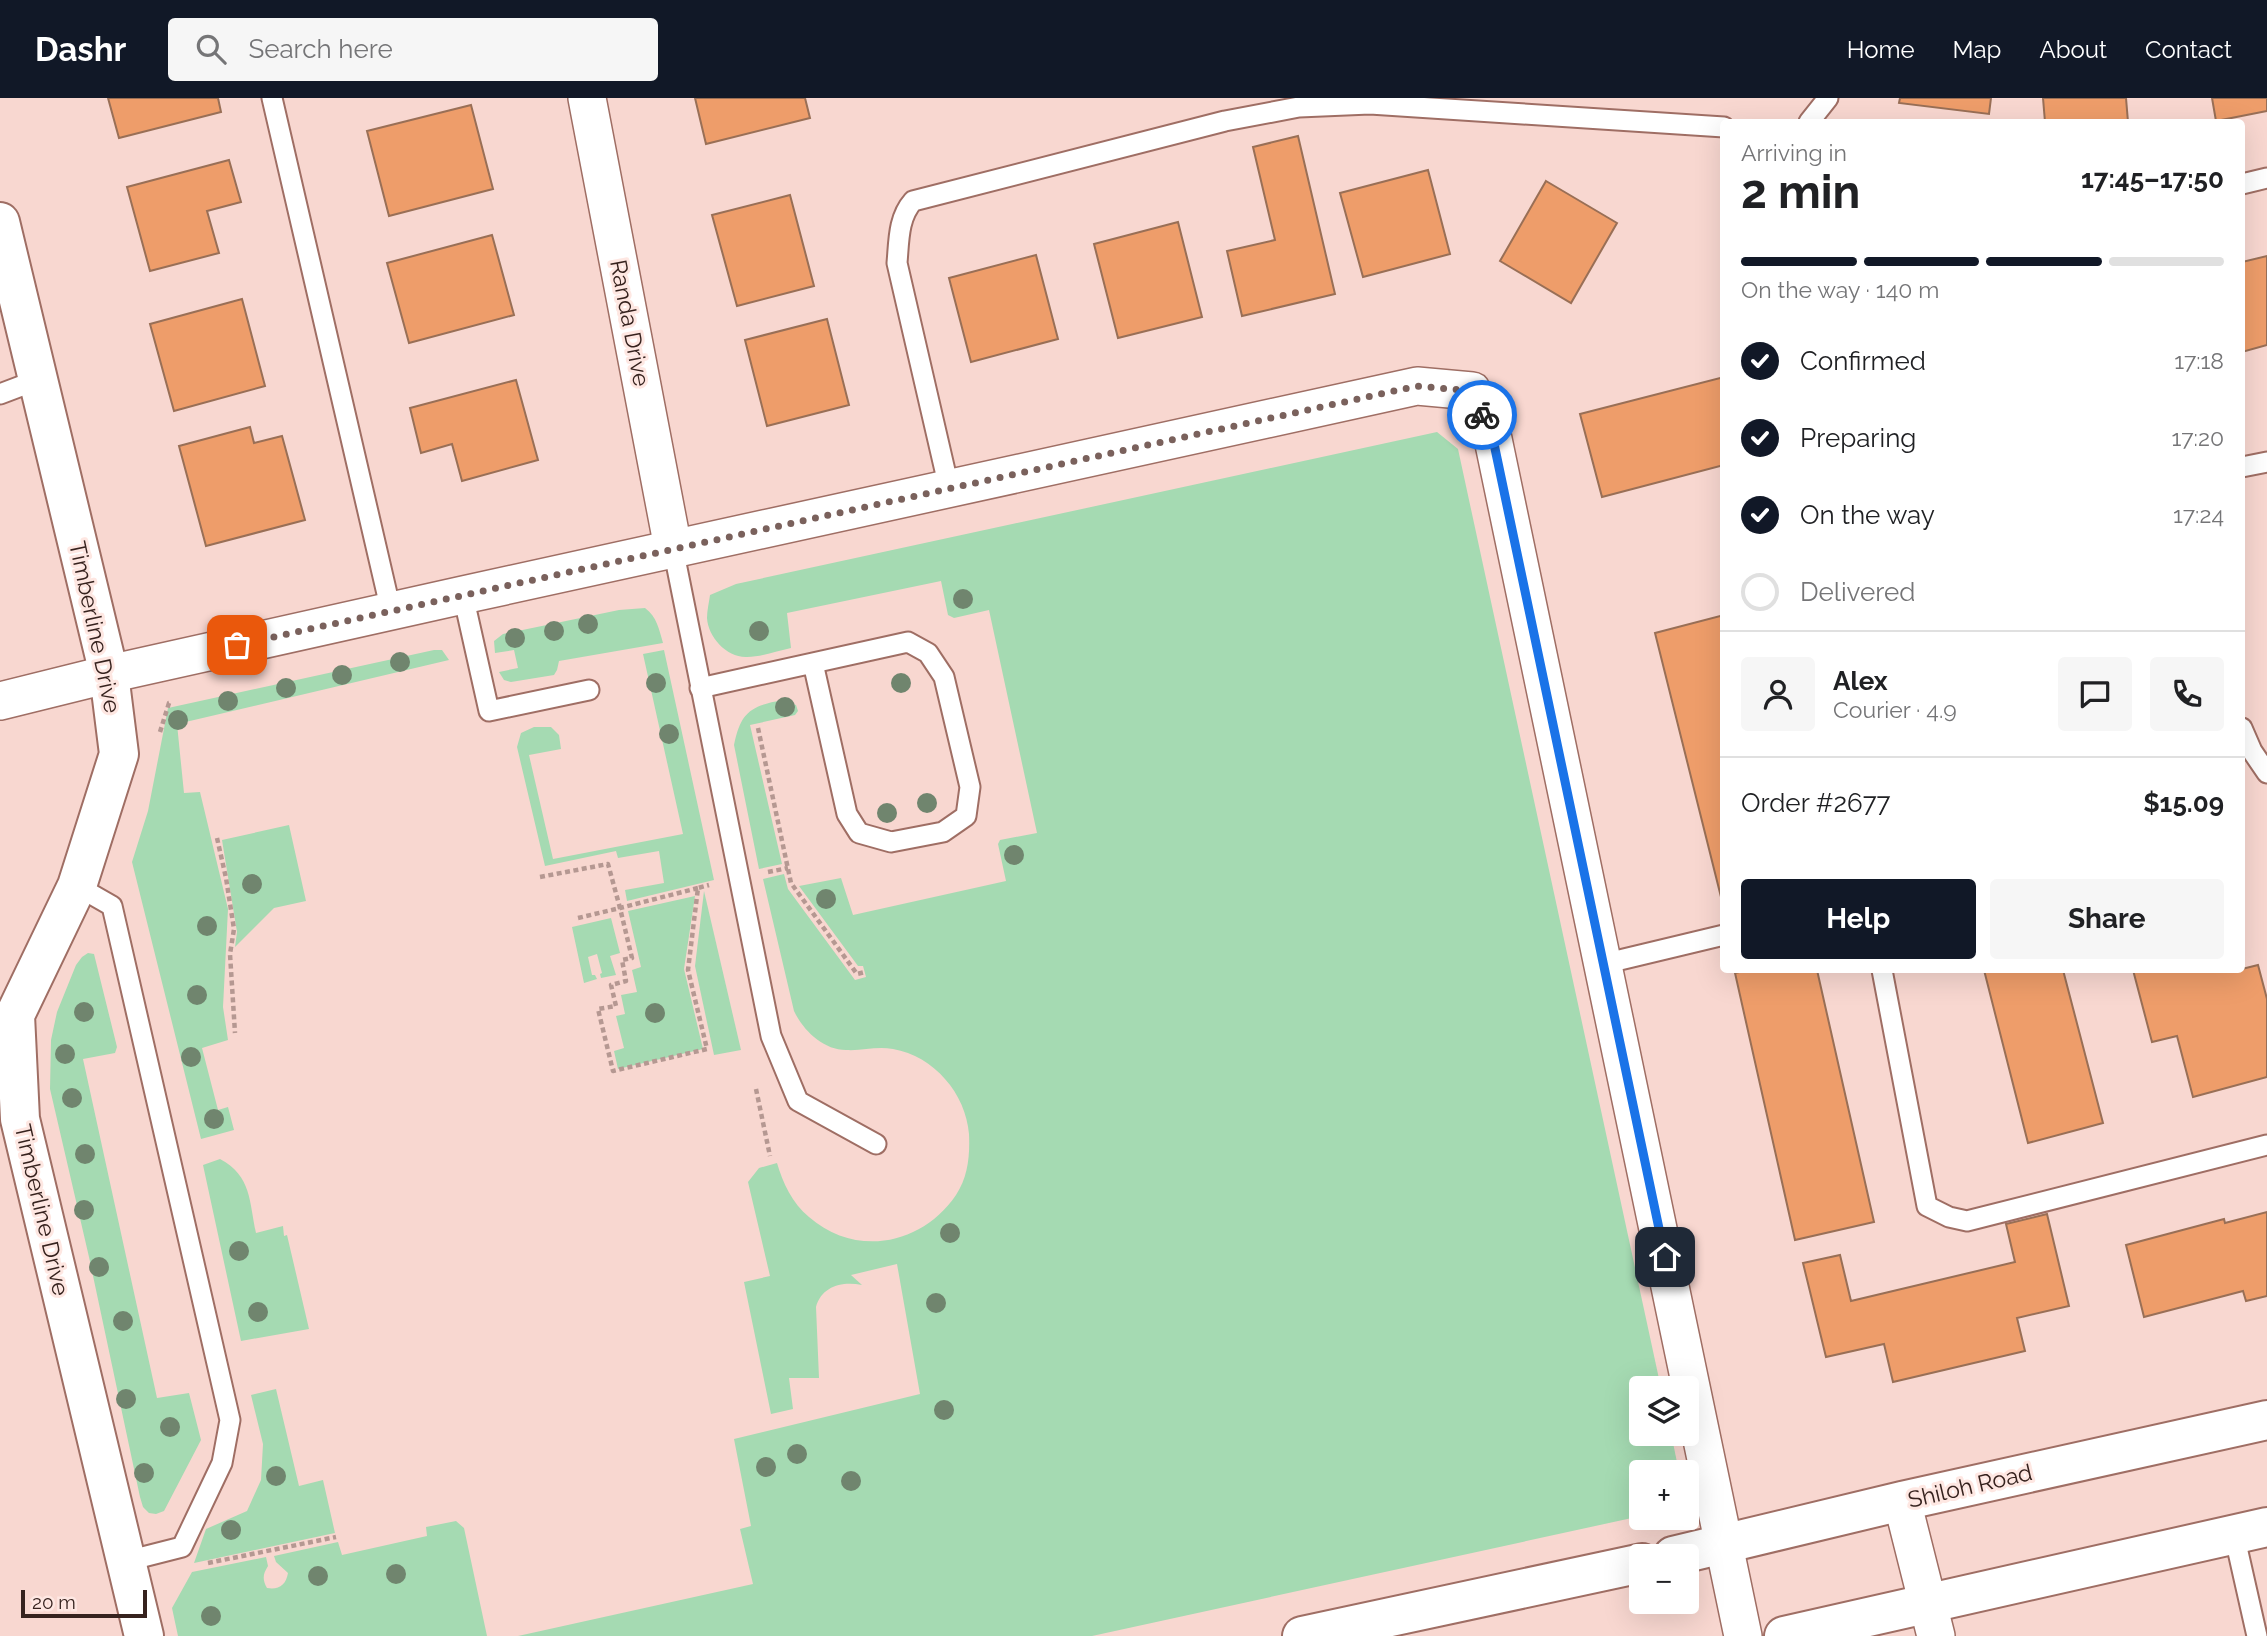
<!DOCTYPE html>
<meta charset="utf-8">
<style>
:root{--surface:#fff;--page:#f6f6f6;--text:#202124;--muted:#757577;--line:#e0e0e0;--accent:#111827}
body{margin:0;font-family:Raleway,sans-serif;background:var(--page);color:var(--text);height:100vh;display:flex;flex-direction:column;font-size:26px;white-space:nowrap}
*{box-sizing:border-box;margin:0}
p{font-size:23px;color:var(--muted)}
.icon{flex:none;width:38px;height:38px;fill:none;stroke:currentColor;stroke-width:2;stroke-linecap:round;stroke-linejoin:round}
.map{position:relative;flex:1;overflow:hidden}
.sheet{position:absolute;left:1720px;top:21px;width:525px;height:854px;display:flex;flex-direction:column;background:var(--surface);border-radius:7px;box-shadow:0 7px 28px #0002}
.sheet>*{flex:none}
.controls{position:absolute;left:1629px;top:1278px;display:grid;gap:14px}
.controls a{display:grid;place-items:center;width:70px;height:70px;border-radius:7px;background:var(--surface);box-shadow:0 7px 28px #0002;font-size:35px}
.scale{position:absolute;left:21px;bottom:18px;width:126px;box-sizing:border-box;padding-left:7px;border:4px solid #36221e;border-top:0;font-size:19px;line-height:24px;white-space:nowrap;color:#36221e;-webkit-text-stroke:5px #fee7e2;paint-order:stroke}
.pin{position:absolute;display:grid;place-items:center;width:60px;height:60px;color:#fff;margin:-30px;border-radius:14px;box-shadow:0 4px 10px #0006}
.courier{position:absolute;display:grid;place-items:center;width:70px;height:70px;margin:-35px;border:5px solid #1a73e8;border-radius:50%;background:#fff;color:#222;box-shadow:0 2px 9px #0007}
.headline em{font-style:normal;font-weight:700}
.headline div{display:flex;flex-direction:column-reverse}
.headline{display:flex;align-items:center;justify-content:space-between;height:119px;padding:0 21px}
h1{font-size:46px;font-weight:700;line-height:52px}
.bar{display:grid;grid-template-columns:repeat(4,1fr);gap:10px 7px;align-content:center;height:84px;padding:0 21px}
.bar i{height:9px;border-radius:5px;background:var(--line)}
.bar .on{background:var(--accent)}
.bar p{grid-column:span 4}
.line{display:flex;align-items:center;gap:18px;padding:0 21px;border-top:2px solid var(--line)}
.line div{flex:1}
.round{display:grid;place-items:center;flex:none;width:74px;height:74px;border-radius:7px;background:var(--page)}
ol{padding:0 21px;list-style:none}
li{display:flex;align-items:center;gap:21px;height:77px}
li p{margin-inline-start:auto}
li .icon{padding:7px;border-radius:50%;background:var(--accent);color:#fff;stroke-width:4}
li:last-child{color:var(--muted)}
li i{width:38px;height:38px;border:4px solid var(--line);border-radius:50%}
.primary-button{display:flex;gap:14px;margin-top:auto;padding:14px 21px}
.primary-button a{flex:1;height:80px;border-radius:7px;background:var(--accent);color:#fff;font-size:28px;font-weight:700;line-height:80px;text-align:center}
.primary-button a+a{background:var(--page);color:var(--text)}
header{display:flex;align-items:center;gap:42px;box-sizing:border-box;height:98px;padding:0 35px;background:var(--accent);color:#fff}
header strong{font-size:33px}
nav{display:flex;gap:38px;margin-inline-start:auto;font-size:24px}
.search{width:490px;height:63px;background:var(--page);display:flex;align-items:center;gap:18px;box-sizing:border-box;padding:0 24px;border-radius:7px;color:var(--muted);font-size:26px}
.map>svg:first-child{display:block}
</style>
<header>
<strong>Dashr</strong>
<div class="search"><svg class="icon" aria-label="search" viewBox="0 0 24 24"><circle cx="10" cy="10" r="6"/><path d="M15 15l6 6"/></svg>Search here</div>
<nav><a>Home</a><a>Map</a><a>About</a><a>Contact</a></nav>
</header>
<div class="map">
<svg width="2267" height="1538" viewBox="0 0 2267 1538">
<rect width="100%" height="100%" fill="#f8d7d0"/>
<g fill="#a5dab2">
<path d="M1437 334 1458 351 1661 1290H1642V1335H1671L1679 1374H1642L1641 1418 1092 1538H518L753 1486 740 1431 751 1428 734 1341 920 1296 897 1166 851 1177 862 1187C842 1183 822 1188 816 1209L819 1280H789L793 1311 771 1316 744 1184 770 1178 748 1084 759 1070 777 1065C783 1085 792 1105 809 1119 856 1160 922 1147 956 1097 968 1079 970 1058 969 1036 966 996 934 958 893 951 876 948 863 953 846 952 823 952 803 932 794 913L763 781 784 776 788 791 855 882 866 879 863 868H858L799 788 841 780 853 817 1006 783 998 746 1000 742 1037 735 989 512 954 520 948 517 941 483 787 515 791 550C777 553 761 559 747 559 727 560 708 539 707 520 707 512 709 505 710 497L736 486Z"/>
<path d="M645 510C657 519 659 531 663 545L559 563 557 572 554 577 511 584 504 582 499 574 518 570 514 552 495 555 494 543 503 536 619 512Z"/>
<polygon points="434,552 442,552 449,562 177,626 184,695 200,694 228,811 223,909 228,942 202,950 218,1012 228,1009 234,1032 201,1041 132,764 148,713 168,610"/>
<polygon points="664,552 714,782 627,803 625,792 664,785 659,753 618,760 616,753 545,768 517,649 521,635 534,629 551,629 559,637 561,651 529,657 553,761 683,736 643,556"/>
<path d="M783 602 796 607 798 613 795 617 750 627 782 766 759 771 734 647C741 614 750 608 783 602Z"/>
<polygon points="289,727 306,803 274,810 235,849 237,834 222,742"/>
<polygon points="704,793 741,952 714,957 695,868"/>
<polygon points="695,798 684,871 703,951 618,971 614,953 624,950 616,918 625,916 621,897 637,894 632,872 641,869 628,813"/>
<polygon points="611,820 620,855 610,858 616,877 601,880 600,876 602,875 597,856 588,859 592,877 595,877 597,881 584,885 572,829"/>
<polygon points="88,855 94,856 117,949 115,955 83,961 157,1300 189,1295 201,1342 164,1413 156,1416 149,1415 143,1409 140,1399 89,1159 50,991 51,942 57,914 76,867 82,859"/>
<path d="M220 1061C252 1078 249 1104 256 1135L283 1128 284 1138 287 1137 309 1231 241 1243 203 1067Z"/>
<polygon points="276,1291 299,1388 323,1382 335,1435 194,1465 206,1431 247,1413 261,1382 263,1346 251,1297"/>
<path d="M456 1423 464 1430 487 1538H178L172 1510 192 1474 266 1459 268 1468C263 1476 262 1481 267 1490 279 1492 286 1487 288 1475L276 1464 274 1458 338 1444 342 1457 427 1438 426 1429Z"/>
</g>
<g fill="#ee9d6a" stroke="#996f56" stroke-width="2">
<polygon points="108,0 218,0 221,14 119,40"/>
<polygon points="695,0 805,0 810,20 706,46"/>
<polygon points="1900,0 1991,0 1989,16 1899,5"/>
<polygon points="2043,0 2126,0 2128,24 2045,24"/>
<polygon points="2212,0 2267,0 2267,13 2216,23"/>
<polygon points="471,7 493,91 389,118 367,33"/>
<polygon points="1298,38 1335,196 1242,218 1227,153 1275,142 1253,49"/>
<polygon points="229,62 241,104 207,113 219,155 150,173 127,89"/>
<polygon points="1428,72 1450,156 1363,179 1340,95"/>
<polygon points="1546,83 1617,125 1571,205 1500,163"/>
<polygon points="790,97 814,188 737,208 712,117"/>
<polygon points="1178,124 1202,219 1118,240 1094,146"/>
<polygon points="492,137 514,217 409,245 387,165"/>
<polygon points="1036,157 1058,241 971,264 949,180"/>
<polygon points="2267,158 2267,247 2242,254 2242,164"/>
<polygon points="242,201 265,288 174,313 150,226"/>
<polygon points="827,221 849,307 767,328 745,242"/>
<polygon points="1724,279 1724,367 1602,399 1580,316"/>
<polygon points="516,282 538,362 462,383 452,346 421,355 410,310"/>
<polygon points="250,329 254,345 282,338 305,422 206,448 179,348"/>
<polygon points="1724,517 1724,803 1722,803 1655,535"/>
<polygon points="2258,867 2267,901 2267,979 2193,999 2177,938 2152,944 2133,872 2242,872 2242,869 2242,871"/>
<polygon points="1748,872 1817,872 1874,1124 1795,1142 1735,875"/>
<polygon points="1984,872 2063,872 2103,1025 2028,1045"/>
<polygon points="2267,1114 2267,1198 2246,1203 2243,1193 2144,1219 2126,1147 2224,1121 2225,1125"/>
<polygon points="2047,1116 2069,1208 2017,1220 2025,1253 1893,1284 1884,1246 1826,1259 1803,1165 1840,1157 1851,1203 2015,1164 2006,1126"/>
</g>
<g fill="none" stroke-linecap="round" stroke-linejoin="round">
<g stroke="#9f6e64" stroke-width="23">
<g id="lane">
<polyline points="272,0 391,513"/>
<polyline points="1809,24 1828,0"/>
<polyline points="2242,86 2267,80"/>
<polyline points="0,296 37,282"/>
<polyline points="2242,369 2267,364"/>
<path d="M949 390 897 165C899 143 898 120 913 103L1225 23 1299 9 1370 6 1724 29"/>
<polyline points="673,450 771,938 798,1003 876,1046"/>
<polyline points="463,497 489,613 589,592"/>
<polyline points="700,590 908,544 928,555 944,579 970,689 966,718 943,734 891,744 859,735 847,716 813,565"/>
<polyline points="2242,630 2252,653 2267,675"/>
<polyline points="77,788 112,808 230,1322 222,1365 182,1449 127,1463"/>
<polyline points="1603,866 1724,837"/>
<polyline points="1882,872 1927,1108 1949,1119 1967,1123 2267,1047"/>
<polyline points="2234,1436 2257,1538"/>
</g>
</g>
<g stroke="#9f6e64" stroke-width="40">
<g id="street">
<polyline points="587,0 673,450"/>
<polyline points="0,603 109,576 463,497 1417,288 1472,293 1493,341 1743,1538"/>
<polyline points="1902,1403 1936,1538"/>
</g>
</g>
<g stroke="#9f6e64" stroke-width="42">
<g id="secondary">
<polyline points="0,124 109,576 119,656 77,788 15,917 20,1021 144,1538"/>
<polyline points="1673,1458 1902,1403 2267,1322"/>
<polyline points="1302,1538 1642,1465"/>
<polyline points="1784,1538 2267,1429"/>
</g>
</g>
<g stroke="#b59892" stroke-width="4.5" stroke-dasharray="5 3.5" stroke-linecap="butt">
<polyline points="758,630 791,785 857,876 865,874"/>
<polyline points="160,634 169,605 172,604"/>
<polyline points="217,740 226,780 234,831 230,856 235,935"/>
<polyline points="768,774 788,770"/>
<polyline points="540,779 608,766 620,810 578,820"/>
<polyline points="698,790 620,810 632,860 622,862 626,883 611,887 616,908 598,911 613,973 707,951 688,872 698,790 709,787"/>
<polyline points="756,991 770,1058"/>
<polyline points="208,1465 336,1439"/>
</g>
<use href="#lane" stroke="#fff" stroke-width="19"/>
<use href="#street" stroke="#fff" stroke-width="37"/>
<use href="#secondary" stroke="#fff" stroke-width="38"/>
</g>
<g fill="#70856e">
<circle cx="963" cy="501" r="10"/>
<circle cx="588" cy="526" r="10"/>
<circle cx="554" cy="533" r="10"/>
<circle cx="759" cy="533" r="10"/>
<circle cx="515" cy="540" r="10"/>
<circle cx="400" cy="564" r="10"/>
<circle cx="342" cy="577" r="10"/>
<circle cx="656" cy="585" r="10"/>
<circle cx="901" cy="585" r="10"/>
<circle cx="286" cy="590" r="10"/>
<circle cx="228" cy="603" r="10"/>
<circle cx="785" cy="609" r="10"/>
<circle cx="178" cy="622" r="10"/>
<circle cx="669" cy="636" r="10"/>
<circle cx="927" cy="705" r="10"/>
<circle cx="887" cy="715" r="10"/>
<circle cx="1014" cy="757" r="10"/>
<circle cx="252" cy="786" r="10"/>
<circle cx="826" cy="801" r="10"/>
<circle cx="207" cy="828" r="10"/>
<circle cx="197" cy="897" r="10"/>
<circle cx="84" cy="914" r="10"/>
<circle cx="655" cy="915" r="10"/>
<circle cx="65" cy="956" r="10"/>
<circle cx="191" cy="959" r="10"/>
<circle cx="72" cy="1000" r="10"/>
<circle cx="214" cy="1021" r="10"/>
<circle cx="85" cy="1056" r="10"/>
<circle cx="84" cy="1112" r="10"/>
<circle cx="950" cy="1135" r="10"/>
<circle cx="239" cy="1153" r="10"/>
<circle cx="99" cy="1169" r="10"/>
<circle cx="936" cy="1205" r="10"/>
<circle cx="258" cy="1214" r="10"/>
<circle cx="123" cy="1223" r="10"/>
<circle cx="126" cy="1301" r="10"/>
<circle cx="944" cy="1312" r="10"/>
<circle cx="170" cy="1329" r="10"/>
<circle cx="797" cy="1356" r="10"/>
<circle cx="766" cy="1369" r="10"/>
<circle cx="144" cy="1375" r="10"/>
<circle cx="276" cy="1378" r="10"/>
<circle cx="851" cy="1383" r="10"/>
<circle cx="231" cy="1432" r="10"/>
<circle cx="396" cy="1476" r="10"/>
<circle cx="318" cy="1478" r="10"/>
<circle cx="211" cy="1518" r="10"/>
</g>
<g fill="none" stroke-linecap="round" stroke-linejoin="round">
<polyline stroke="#7a615c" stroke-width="7" stroke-dasharray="0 12.6" points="237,547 1417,288 1472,293 1482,317"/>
<polyline stroke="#1a73e8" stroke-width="9" points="1482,317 1493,341 1665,1159"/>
</g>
<g text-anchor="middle" stroke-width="6" stroke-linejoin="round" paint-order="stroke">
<g font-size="23" fill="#36221e" stroke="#fee7e2">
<text transform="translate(630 225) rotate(79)" y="8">Randa Drive</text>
<text transform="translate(95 529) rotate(78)" y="8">Timberline Drive</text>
<text transform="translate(42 1112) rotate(77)" y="8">Timberline Drive</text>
<text transform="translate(1970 1388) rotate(-13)" y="8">Shiloh Road</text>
</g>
</g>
</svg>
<div class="controls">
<a><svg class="icon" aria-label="layers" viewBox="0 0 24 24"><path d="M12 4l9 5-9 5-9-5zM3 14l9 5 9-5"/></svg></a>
<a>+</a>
<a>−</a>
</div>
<div class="scale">20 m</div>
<div class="pin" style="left:237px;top:547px;background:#ea580c"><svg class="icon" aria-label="bag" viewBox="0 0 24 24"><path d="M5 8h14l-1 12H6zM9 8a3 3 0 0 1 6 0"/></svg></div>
<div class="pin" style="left:1665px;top:1159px;background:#1f2937"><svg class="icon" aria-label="home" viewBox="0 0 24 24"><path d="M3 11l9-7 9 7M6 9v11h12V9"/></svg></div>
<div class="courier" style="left:1482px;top:317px"><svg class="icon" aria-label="bike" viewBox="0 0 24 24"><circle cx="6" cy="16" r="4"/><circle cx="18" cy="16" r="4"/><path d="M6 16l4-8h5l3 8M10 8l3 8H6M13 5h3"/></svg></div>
<section class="sheet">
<div class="headline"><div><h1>2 min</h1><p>Arriving in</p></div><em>17:45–17:50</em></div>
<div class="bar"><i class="on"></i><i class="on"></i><i class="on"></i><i></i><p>On the way · 140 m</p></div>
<ol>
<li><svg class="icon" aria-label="check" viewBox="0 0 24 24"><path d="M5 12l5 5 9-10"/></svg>Confirmed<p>17:18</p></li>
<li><svg class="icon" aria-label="check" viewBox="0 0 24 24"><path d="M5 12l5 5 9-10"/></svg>Preparing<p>17:20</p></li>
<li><svg class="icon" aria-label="check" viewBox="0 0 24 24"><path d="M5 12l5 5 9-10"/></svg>On the way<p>17:24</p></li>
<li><i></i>Delivered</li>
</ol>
<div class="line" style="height:126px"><a class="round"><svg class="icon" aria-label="person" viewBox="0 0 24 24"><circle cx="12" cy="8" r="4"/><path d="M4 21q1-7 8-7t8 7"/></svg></a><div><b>Alex</b><p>Courier · 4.9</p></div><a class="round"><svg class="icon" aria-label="chat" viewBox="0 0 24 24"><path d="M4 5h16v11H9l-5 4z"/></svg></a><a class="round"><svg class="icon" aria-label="phone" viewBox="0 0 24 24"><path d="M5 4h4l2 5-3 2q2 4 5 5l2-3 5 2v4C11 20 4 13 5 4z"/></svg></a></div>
<div class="line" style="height:91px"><div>Order #2677</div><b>$15.09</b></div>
<div class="primary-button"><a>Help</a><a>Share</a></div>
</section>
</div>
